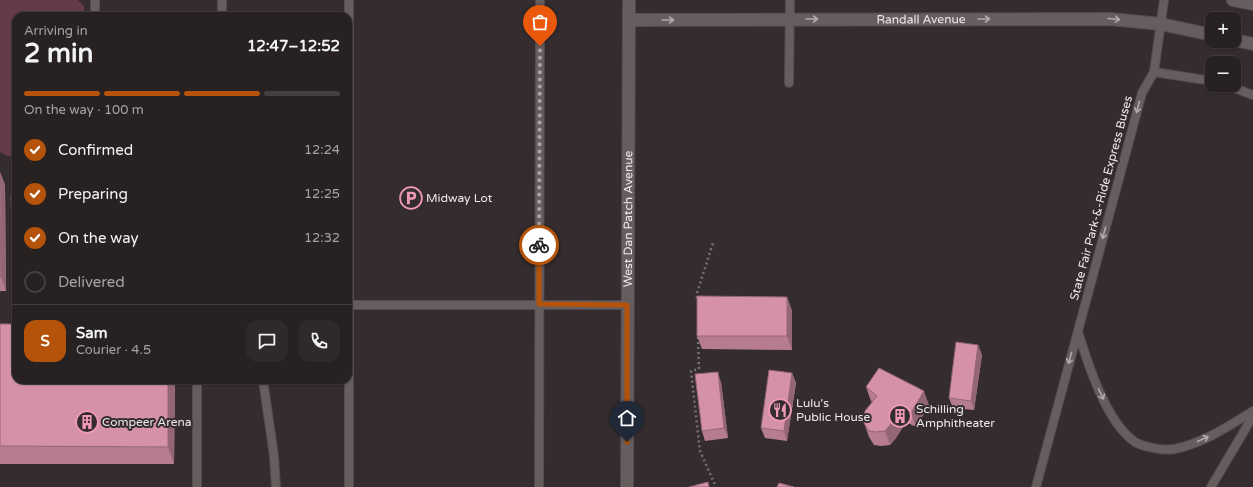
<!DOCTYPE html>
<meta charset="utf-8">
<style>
:root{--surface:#272122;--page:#2f292a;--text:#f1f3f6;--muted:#a4a3a5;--line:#433e40;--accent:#b45309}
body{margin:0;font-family:"Varela Round",sans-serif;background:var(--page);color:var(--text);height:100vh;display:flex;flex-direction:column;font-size:15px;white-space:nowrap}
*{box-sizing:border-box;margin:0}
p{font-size:13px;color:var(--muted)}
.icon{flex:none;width:22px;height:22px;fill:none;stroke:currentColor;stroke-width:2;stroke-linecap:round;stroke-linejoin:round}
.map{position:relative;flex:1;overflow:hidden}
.side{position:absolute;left:12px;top:12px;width:340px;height:372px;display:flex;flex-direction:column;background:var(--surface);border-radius:12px;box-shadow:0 1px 3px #0004,0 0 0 1px var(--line)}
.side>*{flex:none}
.buttons{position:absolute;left:1205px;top:12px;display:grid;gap:8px}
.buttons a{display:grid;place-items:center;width:36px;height:36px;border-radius:8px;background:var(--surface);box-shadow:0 1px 3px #0004,0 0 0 1px var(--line);font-size:20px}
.pin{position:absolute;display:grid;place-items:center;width:34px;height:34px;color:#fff;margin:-41px -17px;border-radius:50% 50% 50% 0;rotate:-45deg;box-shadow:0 0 4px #0007}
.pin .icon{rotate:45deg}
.courier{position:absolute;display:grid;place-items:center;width:40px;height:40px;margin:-20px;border:3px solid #b45309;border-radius:50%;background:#fff;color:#222;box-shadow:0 1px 5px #0007}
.headline em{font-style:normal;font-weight:700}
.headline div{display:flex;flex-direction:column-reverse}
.headline{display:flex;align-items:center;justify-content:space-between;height:68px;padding:0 12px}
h1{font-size:26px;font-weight:700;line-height:30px}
.bar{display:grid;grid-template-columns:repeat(4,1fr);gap:6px 4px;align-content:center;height:48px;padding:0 12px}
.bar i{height:5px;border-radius:3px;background:var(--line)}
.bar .on{background:var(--accent)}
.bar p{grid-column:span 4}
.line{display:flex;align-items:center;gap:10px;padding:0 12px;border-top:1px solid var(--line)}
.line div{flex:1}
.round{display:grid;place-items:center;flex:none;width:42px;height:42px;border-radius:12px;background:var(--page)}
ol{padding:0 12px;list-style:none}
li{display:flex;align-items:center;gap:12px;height:44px}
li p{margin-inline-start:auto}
li .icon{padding:4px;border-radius:50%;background:var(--accent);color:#fff;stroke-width:4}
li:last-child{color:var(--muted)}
li i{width:22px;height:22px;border:2px solid var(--line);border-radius:50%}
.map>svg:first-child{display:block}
</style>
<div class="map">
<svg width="1253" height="487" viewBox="0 0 1253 487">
<rect width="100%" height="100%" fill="#342c2e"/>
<polygon fill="#633b49" points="0,0 78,0 84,6 84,16 16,16 16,157 7,156 0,152"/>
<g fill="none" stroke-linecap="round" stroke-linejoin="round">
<g stroke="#534b4d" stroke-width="10">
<g id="lane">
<polyline points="222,0 222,16"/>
<polyline points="349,0 349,305"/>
<polyline points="95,16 95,0"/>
<polyline points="1154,72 1212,81"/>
<polyline points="789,83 790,0"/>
<polyline points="1227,85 1253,95"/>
<path d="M1078 332C1088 364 1106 422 1135 442 1143 447 1164 451 1174 449 1202 444 1229 426 1253 411"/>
<polyline points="263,380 274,456 276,487"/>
<polyline points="197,487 197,380"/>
<polyline points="349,487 349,305 627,305"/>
<polyline points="539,487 540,0"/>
<polyline points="1036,487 1142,93 1154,72 1164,0"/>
<polyline points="1211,487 1253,416"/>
</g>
</g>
<g stroke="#534b4d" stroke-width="14">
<g id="street">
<polyline points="1233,0 1253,4"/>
<path id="s1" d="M629 20 1110 19 1161 24 1212 35"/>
<polyline points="1234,40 1253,44"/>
<path id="s2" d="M627 487 629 0"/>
</g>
</g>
<g stroke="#797274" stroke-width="2.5" stroke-dasharray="2 3" stroke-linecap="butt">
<polyline points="697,298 697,293 713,243"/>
<polyline points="698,337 699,369 691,371 700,451 716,487"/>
</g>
<use href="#lane" stroke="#665d5f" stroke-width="8"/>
<use href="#street" stroke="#665d5f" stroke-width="12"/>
</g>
<g fill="#b67d90">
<polygon points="0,172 5,185 6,291 0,291"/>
<polygon points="16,195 16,261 13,251"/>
<polygon points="787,297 792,311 792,350 702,349 697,336"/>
<polygon points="0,324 175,380 174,464 0,464"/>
<polygon points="978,345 982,355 974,410 953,408 949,398"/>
<polygon points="792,373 796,383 787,441 765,438 761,428"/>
<polygon points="721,382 728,438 705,441 702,431"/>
<polygon points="866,387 929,405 916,427 906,422 896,438 890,445 881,446 874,445 869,437 864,423 872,402 871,401"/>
</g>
<g fill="#946675">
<polygon points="0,172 5,185 6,291 1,277"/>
<polygon points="787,297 792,311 792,350 787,336"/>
<polygon points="978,345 982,355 974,410 971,401"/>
<polygon points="718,372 721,382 728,438 724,428"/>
<polygon points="792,373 796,383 787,441 784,431"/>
<polygon points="168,380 175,380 174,464 168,447"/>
<polygon points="924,391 929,405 916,427 911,413"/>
<polygon points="901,408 906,422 896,438 890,445 885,431"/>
</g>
<g fill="#d491a7" stroke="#946675">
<polygon points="11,195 16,195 16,251 13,251"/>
<polygon points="0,216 1,277 0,277"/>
<polygon points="697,296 787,297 787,336 697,336"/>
<polygon points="0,324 16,324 16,380 168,380 168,447 0,446"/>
<polygon points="956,342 978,345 971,401 949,398"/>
<polygon points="879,368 924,391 911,413 901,408 890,425 885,431 876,432 869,431 864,423 865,411 877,396 866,387"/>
<polygon points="769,370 792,373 784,431 761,428"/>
<polygon points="718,372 724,428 702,431 695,374"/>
<polygon points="708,482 709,487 689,487"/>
<polygon points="779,483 794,487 777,487"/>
</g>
<defs><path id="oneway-shaft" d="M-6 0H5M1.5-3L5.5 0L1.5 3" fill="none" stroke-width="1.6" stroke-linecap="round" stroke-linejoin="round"/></defs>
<g stroke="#b1a9ab">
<use href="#oneway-shaft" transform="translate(812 19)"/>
<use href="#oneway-shaft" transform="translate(984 19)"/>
<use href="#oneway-shaft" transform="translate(1114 19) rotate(5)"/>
<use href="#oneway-shaft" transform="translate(668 20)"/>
<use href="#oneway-shaft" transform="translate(1138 107) rotate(105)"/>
<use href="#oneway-shaft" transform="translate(1104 233) rotate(105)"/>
<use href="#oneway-shaft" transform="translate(1070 358) rotate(105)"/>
<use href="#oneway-shaft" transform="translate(1101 394) rotate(64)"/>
<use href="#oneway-shaft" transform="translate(1203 439) rotate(-25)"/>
</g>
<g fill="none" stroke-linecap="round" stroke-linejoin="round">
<polyline stroke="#ada6a8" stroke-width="4" stroke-dasharray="0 7.2" points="539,245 540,46"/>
<polyline stroke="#b45309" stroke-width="5" points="539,245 539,304 627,305 627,442"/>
</g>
<defs>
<g id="parking-ring" transform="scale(1.15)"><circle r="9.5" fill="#342c2e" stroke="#f09ab7" stroke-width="1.5"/><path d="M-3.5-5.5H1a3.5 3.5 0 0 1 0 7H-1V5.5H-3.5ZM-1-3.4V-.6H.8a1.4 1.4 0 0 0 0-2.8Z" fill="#f09ab7"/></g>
<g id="restaurant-ring" transform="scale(1.15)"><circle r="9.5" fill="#342c2e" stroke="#f09ab7" stroke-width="1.5"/><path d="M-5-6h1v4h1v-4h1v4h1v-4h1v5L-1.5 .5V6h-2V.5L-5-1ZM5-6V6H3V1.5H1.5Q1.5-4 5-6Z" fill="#f09ab7"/></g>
<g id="building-ring" transform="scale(1.15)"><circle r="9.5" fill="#342c2e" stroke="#f09ab7" stroke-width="1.5"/><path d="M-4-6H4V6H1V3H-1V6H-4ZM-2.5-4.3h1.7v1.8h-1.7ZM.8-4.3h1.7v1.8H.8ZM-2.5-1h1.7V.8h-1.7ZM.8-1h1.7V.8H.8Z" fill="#f09ab7"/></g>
</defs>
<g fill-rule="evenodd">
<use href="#parking-ring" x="411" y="198"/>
<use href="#restaurant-ring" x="780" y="410"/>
<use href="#building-ring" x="900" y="416"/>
<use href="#building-ring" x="87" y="422"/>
</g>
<g text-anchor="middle" stroke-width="4" stroke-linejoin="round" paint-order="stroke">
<g font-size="12" fill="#eee8ea" stroke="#342c2e">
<text dy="4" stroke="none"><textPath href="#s1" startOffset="292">Randall Avenue</textPath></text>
<text transform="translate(1101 198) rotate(-75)" y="4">State Fair Park-&amp;-Ride Express Buses</text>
<text dy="4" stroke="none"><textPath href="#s2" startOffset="268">West Dan Patch Avenue</textPath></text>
</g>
<g font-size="12" fill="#eee8ea" stroke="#342c2e" text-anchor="start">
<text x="426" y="202">Midway Lot</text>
<text x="796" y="407">Lulu's<tspan x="796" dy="14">Public House</tspan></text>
<text x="916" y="413">Schilling<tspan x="916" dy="14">Amphitheater</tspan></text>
<text x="102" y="426">Compeer Arena</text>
</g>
</g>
</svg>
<div class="buttons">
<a>+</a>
<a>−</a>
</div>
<div class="pin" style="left:540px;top:46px;background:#ea580c"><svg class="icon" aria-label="bag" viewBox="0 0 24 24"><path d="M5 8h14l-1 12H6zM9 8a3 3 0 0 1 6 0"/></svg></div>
<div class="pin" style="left:627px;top:442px;background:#1f2937"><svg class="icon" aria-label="home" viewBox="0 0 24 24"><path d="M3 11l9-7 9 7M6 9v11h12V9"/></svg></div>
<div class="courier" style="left:539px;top:245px"><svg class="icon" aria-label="bike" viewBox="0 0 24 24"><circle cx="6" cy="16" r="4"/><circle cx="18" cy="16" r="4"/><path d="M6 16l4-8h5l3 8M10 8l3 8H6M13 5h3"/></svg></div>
<section class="side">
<div class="headline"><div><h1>2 min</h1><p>Arriving in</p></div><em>12:47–12:52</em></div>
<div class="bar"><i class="on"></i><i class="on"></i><i class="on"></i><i></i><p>On the way · 100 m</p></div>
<ol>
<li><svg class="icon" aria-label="check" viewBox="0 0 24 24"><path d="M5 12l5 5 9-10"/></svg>Confirmed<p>12:24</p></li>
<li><svg class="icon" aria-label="check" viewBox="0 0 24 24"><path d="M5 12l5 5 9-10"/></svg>Preparing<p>12:25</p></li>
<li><svg class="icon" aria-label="check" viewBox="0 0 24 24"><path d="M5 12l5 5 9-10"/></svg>On the way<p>12:32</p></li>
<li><i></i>Delivered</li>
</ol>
<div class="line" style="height:72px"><b class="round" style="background:var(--accent);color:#fff">S</b><div><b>Sam</b><p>Courier · 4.5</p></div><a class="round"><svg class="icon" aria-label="chat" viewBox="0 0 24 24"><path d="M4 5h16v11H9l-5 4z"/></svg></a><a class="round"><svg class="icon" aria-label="phone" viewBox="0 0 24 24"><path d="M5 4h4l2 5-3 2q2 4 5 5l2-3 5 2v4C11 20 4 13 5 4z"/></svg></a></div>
</section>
</div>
